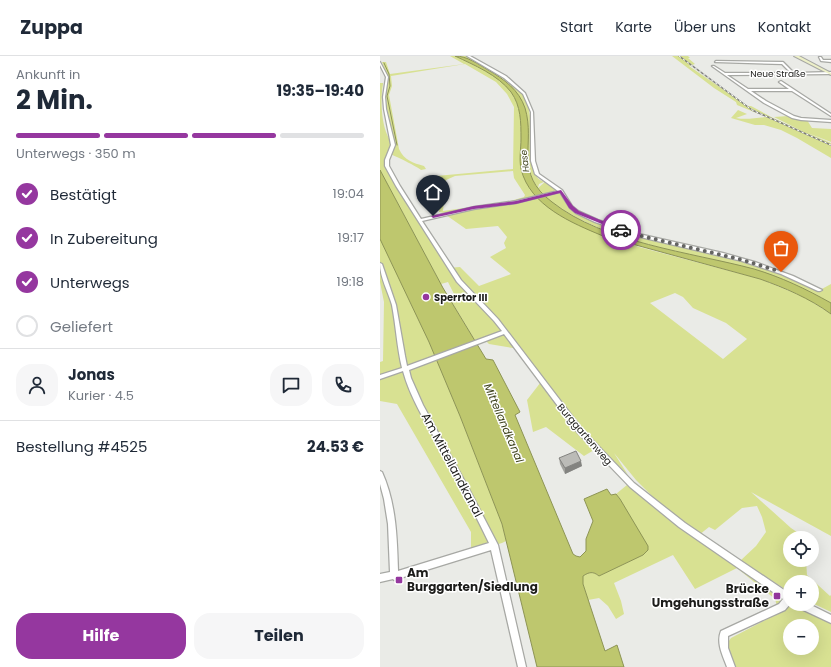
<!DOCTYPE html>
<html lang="de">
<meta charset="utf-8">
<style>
:root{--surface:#fff;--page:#f6f6f7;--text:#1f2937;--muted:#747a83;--line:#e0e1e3;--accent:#95379f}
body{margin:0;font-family:Poppins,sans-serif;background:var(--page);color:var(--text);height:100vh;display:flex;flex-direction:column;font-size:15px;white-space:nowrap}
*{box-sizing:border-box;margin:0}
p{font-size:13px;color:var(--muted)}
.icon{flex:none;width:22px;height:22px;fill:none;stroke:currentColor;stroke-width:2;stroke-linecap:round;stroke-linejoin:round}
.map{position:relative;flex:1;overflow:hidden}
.sheet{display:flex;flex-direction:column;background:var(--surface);width:380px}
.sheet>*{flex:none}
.controls{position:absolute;left:403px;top:475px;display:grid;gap:8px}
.controls a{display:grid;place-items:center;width:36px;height:36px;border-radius:50%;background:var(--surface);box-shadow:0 4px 16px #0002;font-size:20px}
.pin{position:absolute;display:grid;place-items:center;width:34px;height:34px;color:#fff;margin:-41px -17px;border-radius:50% 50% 50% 0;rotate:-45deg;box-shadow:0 0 4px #0007}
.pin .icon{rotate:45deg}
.courier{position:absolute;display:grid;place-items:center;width:40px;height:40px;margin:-20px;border:3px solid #95379f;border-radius:50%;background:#fff;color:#222;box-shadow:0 1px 5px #0007}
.head em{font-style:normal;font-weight:700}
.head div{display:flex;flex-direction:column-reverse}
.head{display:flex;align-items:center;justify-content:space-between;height:68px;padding:0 16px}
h1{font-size:26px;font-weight:700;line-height:30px}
.bar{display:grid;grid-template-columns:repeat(4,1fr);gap:6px 4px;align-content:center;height:48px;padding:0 16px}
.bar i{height:5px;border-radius:3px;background:var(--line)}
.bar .active{background:var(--accent)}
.bar p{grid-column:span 4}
.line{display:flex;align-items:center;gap:10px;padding:0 16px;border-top:1px solid var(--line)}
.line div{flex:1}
.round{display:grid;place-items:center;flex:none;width:42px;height:42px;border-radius:16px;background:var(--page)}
ol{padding:0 16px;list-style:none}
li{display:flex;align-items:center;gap:12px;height:44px}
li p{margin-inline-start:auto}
li .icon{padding:4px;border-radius:50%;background:var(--accent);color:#fff;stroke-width:4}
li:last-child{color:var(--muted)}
li i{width:22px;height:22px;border:2px solid var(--line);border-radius:50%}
.button{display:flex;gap:8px;margin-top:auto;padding:8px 16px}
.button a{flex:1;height:46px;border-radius:16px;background:var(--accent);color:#fff;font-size:16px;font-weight:700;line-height:46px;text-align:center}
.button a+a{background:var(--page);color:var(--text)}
header{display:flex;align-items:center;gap:24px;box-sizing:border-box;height:56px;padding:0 20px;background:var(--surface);border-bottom:1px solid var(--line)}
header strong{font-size:19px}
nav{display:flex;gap:22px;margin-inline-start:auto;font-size:14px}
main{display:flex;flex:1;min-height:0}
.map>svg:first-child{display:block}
</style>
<header>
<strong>Zuppa</strong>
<nav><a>Start</a><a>Karte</a><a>Über uns</a><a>Kontakt</a></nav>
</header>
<main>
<section class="sheet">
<div class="head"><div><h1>2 Min.</h1><p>Ankunft in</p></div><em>19:35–19:40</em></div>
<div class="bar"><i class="active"></i><i class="active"></i><i class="active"></i><i></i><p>Unterwegs · 350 m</p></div>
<ol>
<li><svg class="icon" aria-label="check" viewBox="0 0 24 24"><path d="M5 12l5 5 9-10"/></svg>Bestätigt<p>19:04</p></li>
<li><svg class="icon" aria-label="check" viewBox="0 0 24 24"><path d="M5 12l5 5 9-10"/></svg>In Zubereitung<p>19:17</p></li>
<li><svg class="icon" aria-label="check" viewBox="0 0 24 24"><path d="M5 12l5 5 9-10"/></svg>Unterwegs<p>19:18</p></li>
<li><i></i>Geliefert</li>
</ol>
<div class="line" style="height:72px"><a class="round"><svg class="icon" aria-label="person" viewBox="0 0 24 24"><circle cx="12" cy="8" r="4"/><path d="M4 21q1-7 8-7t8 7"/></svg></a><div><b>Jonas</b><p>Kurier · 4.5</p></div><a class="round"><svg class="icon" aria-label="chat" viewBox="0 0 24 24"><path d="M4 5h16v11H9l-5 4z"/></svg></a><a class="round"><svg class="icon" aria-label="phone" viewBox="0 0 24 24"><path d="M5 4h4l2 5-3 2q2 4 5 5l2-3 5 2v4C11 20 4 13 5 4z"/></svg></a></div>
<div class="line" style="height:52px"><div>Bestellung #4525</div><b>24.53 €</b></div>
<div class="button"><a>Hilfe</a><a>Teilen</a></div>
</section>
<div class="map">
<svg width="451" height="611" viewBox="0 0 451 611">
<rect width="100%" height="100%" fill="#eaebe7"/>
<g fill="#d8e192" fill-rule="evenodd">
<path d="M70 0H75C92 8 112 16 125 29 158 62 124 104 156 140L125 148 64 157 59 156 62 124 56 120 133 113 134 51 127 38 116 26 85 8 11 20 12 30 9 39 19 93C24 104 33 107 44 110L46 113 41 114C40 112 12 98 9 98L6 104V113L67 212 80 211 99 230 131 218 110 201 126 192 124 187 127 181 118 170 86 173 66 159C97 152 127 150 158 141L187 163 259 191 380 223 424 241 451 258V480L371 436 411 472 424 481 410 482V504H426L427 519 450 540 451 539V556L432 547V526H410V536L360 505 376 490 386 476 382 461 377 450 362 452 335 474 329 471 319 479 281 449 256 424 234 397 248 419 219 391 204 400 166 371 153 376 147 344 164 322 139 291 133 292 109 288 104 283 96 286 70 243 75 240 68 226 61 228 0 114V27H3V28C0 44 1 78 14 88L15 86 7 53 6 40 8 21 2 6H6L10 18 84 8ZM133 115 134 122 145 139 144 141 127 146 63 155 66 124 75 120ZM295 237 303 241 313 252 346 267 367 283 343 303 270 247Z"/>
<path d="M81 0H86C104 15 131 18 144 40 157 62 146 107 157 121 158 123 162 125 164 126L159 128 158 132 166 125 178 133 191 151 197 156 253 178 363 204 401 216 440 234 451 228V247C426 233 401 221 373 213 306 195 231 188 173 147 149 130 147 110 147 83 147 77 148 68 146 62 144 56 140 49 137 43 135 38 132 31 128 27 116 15 96 8 81 0Z"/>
<polygon points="292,0 308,0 310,2 308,2 315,8 309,10 379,58 357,49 356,46 334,32"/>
<path d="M367 50H371L393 62 422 75 394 61 408 60 418 64H427L432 72 451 73V86L425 76 451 87V102L417 82 401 74 384 69H375L351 62 358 54 367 58 356 62C366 64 375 62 386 61Z"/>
<polygon points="0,182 49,286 80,360 122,468 126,485 122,487 91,496 91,476 17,348 0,345 0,306 3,305 4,246 0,226"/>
<path d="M247 429 276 453 410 548 451 567V611H351L344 592 351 582 399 557 395 543 357 512 315 533 293 499 234 527 241 545 244 558 236 563 228 550 219 542 208 544 203 528V520C209 516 213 515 219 520L263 499 268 494 240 443 236 438ZM410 570H432V592H410Z"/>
</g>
<g fill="#bec76e" stroke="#8d9455">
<path d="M75 0C87 0 98 8 108 14 124 23 139 34 145 52 156 88 133 117 172 146 224 187 310 196 374 213 401 221 426 233 451 247V258C429 242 405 232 380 223L223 180C192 167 150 150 141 113 139 103 141 92 141 83 141 66 141 50 131 36 118 19 94 9 75 0Z"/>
<path d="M0 114 63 232 106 303 113 304 140 356 135 359 193 498 196 500 200 501 206 495V483L213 465 204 443 227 433 231 439 236 438 240 443 268 490V494L263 499 219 520C213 515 209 516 203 520V528L225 595 237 589 244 611H157L122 468 80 360 49 286 0 183Z"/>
</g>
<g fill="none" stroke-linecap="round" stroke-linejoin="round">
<polyline stroke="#8d9455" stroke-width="1" points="4,7 9,18 10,30 7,40 17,89"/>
<g stroke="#a7a8a4" stroke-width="2.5">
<g id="street">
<path d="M87 0H90L126 20 145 37 153 56 155 105 159 118 182 134 192 150 198 155 218 164 259 178 343 197 375 206 413 220 442 234 440 235H438L401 218 362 205 256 180 215 166 196 157 190 152 180 136 136 147 94 153 42 165 81 224 118 263 202 373 254 427 305 467 410 538V548L405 554 348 580V592L355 611H347C343 600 336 587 341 575L399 548 403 543 299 471 250 431 198 377 124 278 29 314 31 322 43 349 90 435 118 489 146 611H138L111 494 14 524 13 523 0 526V518L10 516 8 468 4 443 0 428V415L2 416C16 447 17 481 18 515L109 487C93 454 76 421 58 388 45 365 30 341 23 315L0 323V319L22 312C17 291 16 270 12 249 8 235 0 222 0 207L2 208 16 249 25 300 27 310 122 275 114 265 77 226 16 130 5 110V104L11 89 4 53 3 41 6 21 0 9V6L8 21 5 41 6 53 15 89 9 104V110L20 130 41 163 94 151 136 145 178 135 155 118 151 105V56L143 38 124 22Z"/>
<polygon points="439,1 441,1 443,4 451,4 451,6 441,5"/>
<polygon points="336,5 403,6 414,17 451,16 451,18 347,19 368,33 409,33 399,26 401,25 451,58 451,60 412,35 371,35 386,45 414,60 421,62 451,64 451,66 421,64 412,62 384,47 332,10 334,10 345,17 411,17 402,8 335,6"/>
<polygon points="416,548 429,548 451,559 451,567 417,551"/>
</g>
</g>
<g stroke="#a7a8a4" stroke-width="2">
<polygon id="secondary" points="414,0 419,0 451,17 451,19"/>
</g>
<use href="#street" fill="#fff" fill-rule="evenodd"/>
<use href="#secondary" fill="#edf0c8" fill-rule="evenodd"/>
<g stroke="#7d7e7b" stroke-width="1.5">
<polyline id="rail" points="299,0 372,54 451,89"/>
</g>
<use href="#rail" stroke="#fff" stroke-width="1" stroke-dasharray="2.5" stroke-linecap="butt"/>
</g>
<polygon fill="#a1a19d" points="179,402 202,410 185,418 180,408"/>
<polygon fill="#838380" points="201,405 202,410 185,418 185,412"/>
<polygon fill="#bbbbb7" stroke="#838380" points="196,395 201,405 185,412 179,402"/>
<polygon fill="#95379f" points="181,134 193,150 199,155 244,174 239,175 195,157 189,152 180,137 136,148 94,153 53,162 51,160 94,150 136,145"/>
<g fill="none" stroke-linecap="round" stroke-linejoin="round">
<polyline stroke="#646462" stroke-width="4" stroke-dasharray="0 7.2" points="241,174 253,178 363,204 401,216"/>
</g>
<g fill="#95379f" stroke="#fff" stroke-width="1.5">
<circle cx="46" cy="241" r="4"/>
<rect x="15" y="520" width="8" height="8" rx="2"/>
<rect x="393" y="536" width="8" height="8" rx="2"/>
</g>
<g text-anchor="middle" stroke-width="3" stroke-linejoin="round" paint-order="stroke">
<g font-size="9" fill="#1c1c1a" stroke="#fff">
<text x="398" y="21">Neue Straße</text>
</g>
<g font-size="9" font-style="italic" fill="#3d411b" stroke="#fff">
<text transform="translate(145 105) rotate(-97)" y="3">Hase</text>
</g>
<g font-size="10" font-weight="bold" fill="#1c1c1a" stroke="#fff" text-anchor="start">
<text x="54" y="245">Sperrtor III</text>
</g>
<g font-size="10" fill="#1c1c1a" stroke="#fff">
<text transform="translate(205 378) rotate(49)" y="4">Burggartenweg</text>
</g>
<g font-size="11" font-style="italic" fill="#3d411b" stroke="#fff">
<text transform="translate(124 367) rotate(67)" y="4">Mittellandkanal</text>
</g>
<g font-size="12" fill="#1c1c1a" stroke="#fff">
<text transform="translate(72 409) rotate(62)" y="4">Am Mittellandkanal</text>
</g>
<g font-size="12" font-weight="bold" fill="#1c1c1a" stroke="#fff" text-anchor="start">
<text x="27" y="521">Am<tspan x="27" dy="14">Burggarten/Siedlung</tspan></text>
<text x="389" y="537" text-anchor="end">Brücke<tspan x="389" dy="14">Umgehungsstraße</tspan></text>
</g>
</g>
</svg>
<div class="controls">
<a><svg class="icon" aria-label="locate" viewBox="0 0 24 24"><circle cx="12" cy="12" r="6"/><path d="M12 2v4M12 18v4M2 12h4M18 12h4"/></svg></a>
<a>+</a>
<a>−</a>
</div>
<div class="pin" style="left:401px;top:216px;background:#ea580c"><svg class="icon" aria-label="bag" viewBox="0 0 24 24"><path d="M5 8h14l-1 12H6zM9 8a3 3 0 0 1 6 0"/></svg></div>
<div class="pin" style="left:53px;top:160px;background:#1f2937"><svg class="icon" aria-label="home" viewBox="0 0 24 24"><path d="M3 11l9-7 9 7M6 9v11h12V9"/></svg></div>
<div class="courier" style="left:241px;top:174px"><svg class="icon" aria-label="car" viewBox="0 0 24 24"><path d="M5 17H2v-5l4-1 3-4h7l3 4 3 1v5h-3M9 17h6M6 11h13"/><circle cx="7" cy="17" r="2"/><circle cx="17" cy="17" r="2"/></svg></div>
</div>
</main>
